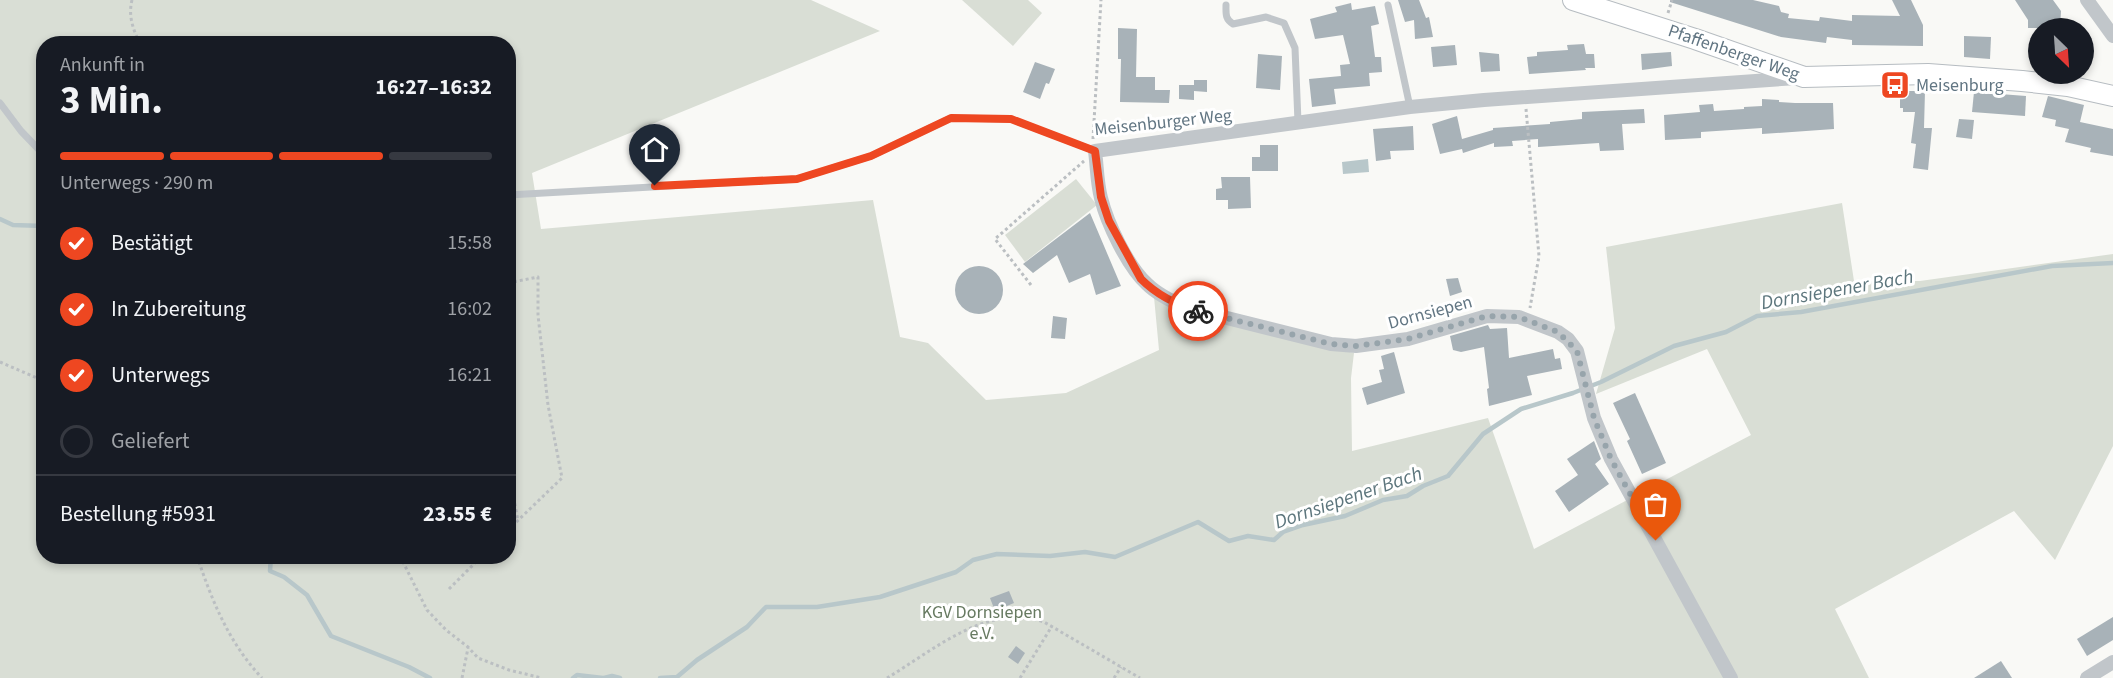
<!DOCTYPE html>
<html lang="de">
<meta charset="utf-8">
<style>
:root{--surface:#171b24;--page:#242831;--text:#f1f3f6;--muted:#9ea1a6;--line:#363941;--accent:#ee4721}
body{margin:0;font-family:"Source Sans 3",sans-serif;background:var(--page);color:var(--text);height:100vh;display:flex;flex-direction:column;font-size:22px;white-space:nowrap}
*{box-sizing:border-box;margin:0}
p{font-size:20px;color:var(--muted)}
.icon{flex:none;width:33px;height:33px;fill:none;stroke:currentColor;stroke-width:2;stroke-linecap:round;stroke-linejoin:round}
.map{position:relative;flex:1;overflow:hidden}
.details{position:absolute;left:36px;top:36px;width:480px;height:528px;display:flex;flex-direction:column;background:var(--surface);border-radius:24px;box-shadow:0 3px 9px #0003}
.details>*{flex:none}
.needle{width:39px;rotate:155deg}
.buttons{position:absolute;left:2028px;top:18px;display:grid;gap:12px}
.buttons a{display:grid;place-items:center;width:66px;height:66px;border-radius:50%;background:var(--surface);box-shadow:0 3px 9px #0003;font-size:30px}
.pin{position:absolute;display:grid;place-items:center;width:51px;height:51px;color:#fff;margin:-62px -26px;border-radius:50% 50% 50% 0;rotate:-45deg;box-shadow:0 0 6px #0007}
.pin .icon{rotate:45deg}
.courier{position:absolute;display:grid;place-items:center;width:60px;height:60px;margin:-30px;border:4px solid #ee4721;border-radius:50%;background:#fff;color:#222;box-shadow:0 2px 8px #0007}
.headline em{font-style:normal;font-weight:700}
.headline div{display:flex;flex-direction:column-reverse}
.headline{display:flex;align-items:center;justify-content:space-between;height:102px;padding:0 24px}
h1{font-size:39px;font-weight:700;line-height:45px}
.bar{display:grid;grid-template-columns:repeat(4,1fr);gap:9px 6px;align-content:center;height:72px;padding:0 24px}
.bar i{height:8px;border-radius:4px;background:var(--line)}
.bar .selected{background:var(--accent)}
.bar p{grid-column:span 4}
.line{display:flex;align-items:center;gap:15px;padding:0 24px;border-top:2px solid var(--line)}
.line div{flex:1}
ol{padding:0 24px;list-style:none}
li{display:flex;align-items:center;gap:18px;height:66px}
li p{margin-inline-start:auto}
li .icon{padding:6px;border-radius:50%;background:var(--accent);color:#fff;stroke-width:4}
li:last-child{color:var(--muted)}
li i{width:33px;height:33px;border:3px solid var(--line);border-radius:50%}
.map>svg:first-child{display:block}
</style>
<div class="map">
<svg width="2113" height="678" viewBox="0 0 2113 678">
<rect width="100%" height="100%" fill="#f9f9f6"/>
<g fill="#d9ded5" fill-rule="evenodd">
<path d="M0 0H811L880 31 532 173 541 229 873 200 900 337 928 343 986 400 1066 393 1159 350 1154 297 1186 315 1354 353 1351 378 1352 451 1488 418 1534 549 1751 435 1707 349 1596 394 1615 328 1606 247 1842 203 1854 281H1920L2113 254V446L2055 560 2014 511 1835 609 1869 678H0ZM44 44H508V556H44Z"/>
<polygon points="962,0 1028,0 1042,13 1013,46"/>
<polygon points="1076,179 1097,205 1025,262 1005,235"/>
</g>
<polygon fill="#b8c7ca" points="1368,159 1369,172 1343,174 1342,162"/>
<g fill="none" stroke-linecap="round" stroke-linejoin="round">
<g stroke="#b8c7ca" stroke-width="4.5">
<polyline points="0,219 13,225 44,226"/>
<polyline points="271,556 270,571 284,577 307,595 331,636 409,667 430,678"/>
<polyline points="573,678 577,675 603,678"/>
<polyline points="604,678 612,676 620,678"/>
<polyline points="660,678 677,677 697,660 747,627 766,607 817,607 880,597 956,572 973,560 997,554 1050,556 1085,552 1115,557 1198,522 1229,541 1248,536 1274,540 1283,532 1303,525 1345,516 1383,500 1407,496 1423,486 1448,476 1483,434 1521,409 1573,393 1601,382 1674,346 1726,332 1757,316 1801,312 2052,266 2113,263"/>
</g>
</g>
<g fill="#a8b2b8">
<polygon points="1398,0 1419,0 1426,18 1429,17 1433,37 1415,39 1414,20 1405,22"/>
<polygon points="1670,0 1753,0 1779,6 1781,12 1789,14 1788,18 1819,21 1820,17 1852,21 1852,15 1900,16 1892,0 1911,0 1923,25 1923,46 1852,45 1852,40 1827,37 1826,43 1781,37 1670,2"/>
<polygon points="2015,0 2053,0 2061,11 2060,28 2028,28 2028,20"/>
<polygon points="1351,3 1352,10 1375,6 1379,24 1371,26 1375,57 1381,57 1382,72 1369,73 1370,86 1334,89 1336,104 1312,107 1309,79 1341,76 1340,65 1350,64 1343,35 1315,39 1310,19 1337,12 1335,7"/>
<polygon points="1118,28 1137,29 1136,77 1155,77 1155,90 1170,90 1169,103 1120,102 1121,59 1118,59"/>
<polygon points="1964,36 1991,37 1990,59 1964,57"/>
<polygon points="1584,44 1586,54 1594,54 1595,68 1585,68 1586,70 1529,74 1527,57 1537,56 1537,52 1568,50 1567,45"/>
<polygon points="1455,45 1457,65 1433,67 1431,47"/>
<polygon points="1479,52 1499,54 1500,71 1481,72"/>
<polygon points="1671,52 1672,66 1642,70 1641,54"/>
<polygon points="1258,54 1282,56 1280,90 1256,88"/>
<polygon points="1035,62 1055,69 1049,84 1046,83 1040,99 1023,92"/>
<polygon points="1194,80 1207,80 1207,92 1194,91 1194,100 1179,99 1179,85 1194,85"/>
<polygon points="1900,91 1925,91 1924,128 1932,128 1928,170 1913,168 1916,144 1911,143 1915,112 1903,112 1903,108 1900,108"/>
<polygon points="1974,92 2026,96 2025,116 1972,112"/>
<polygon points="2048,96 2084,105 2080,122 2113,129 2113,156 2090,152 2091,148 2065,142 2069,129 2055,126 2056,120 2042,117"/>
<polygon points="1762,99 1779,100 1779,102 1795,103 1833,103 1834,129 1762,134 1762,128 1701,132 1701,138 1665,140 1664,115 1700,112 1699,105 1713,104 1714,111 1744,109 1744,107 1762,106"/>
<polygon points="1644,109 1645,123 1622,124 1624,150 1600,151 1599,143 1538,147 1538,139 1512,141 1513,146 1494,147 1494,143 1463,153 1462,149 1440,154 1432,124 1457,116 1462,139 1493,130 1493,128 1550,124 1550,122 1582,119 1582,112"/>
<polygon points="1959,119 1974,120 1972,139 1956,137"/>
<polygon points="1413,126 1414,150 1390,151 1391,159 1376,161 1373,129"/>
<polygon points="1260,145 1278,145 1278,171 1252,171 1252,157 1260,157"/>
<polygon points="1221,177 1250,177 1251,208 1228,209 1228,200 1216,200 1216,189 1222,188"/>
<polygon points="1090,213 1121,286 1096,295 1090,274 1069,283 1057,255 1033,273 1023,264"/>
<circle cx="979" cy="290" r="24"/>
<polygon points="1458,278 1462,292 1450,296 1446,279"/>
<polygon points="1053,316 1067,318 1065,339 1051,338"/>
<polygon points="1488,325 1490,329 1507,328 1509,358 1553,349 1555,359 1560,358 1562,369 1527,376 1532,395 1489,406 1487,389 1489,388 1484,347 1461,352 1453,350 1450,336"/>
<polygon points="1394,352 1405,393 1367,405 1362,388 1382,382 1379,370 1384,369 1381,356"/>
<polygon points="1635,393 1666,463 1642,474 1627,441 1630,439 1613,403"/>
<polygon points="1594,441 1601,459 1595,464 1609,484 1569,512 1555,491 1578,475 1567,459"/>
<polygon points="1009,591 1014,603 995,611 990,598"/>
<polygon points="2113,617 2113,640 2087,656 2077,639"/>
<polygon points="1016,646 1025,653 1018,664 1008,657"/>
<polygon points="2001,661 2012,678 1974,678"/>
</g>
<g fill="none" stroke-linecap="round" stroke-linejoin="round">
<g stroke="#b6bcc1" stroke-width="22">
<polyline id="secondary" points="1573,0 1695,39 1804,77 1928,74 2022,81 2068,86 2113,96"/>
</g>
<g stroke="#bbbfc2" stroke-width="3" stroke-dasharray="3 3" stroke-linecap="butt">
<path d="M132 0C128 16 133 29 140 44"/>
<polyline points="1668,13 1672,0"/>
<polyline points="1526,109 1539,256 1530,308"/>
<polyline points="1093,139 1101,0"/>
<polyline points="508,283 538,277 538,315 548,405 562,478 508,530"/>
<polyline points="1031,285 995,239 1084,161"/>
<polyline points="0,362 44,381"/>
<polyline points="508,468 518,521"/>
<path d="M197 556C212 601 229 643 262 678"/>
<polyline points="400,556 427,610 446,630 468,647 478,658 509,670 542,678"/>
<polyline points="473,556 474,564"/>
<polyline points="449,589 482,556"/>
<polyline points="462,678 468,648"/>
<path d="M887 678C934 650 986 603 1044 622L1140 678"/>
<polyline points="1020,678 1052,626"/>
<polyline points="1114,678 1121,667"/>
</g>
<g stroke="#c1c6ca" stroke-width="7">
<path d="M1226 5C1226 14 1225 19 1233 24L1266 17 1284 23 1295 48 1298 122"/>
<polyline points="1388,5 1410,107"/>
<polyline points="0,103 21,131 44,155"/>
<polyline points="508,195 797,179 871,156 951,118 1011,119 1095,151"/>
</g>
<g stroke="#c1c6ca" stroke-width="14">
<polyline points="2087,0 2113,36"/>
<path d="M1731 678 1611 459 1594 418 1577 351 1568 339 1558 332 1519 317 1487 316 1408 339 1356 346 1331 344 1187 308C1173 302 1158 295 1147 284 1128 267 1107 223 1101 198 1097 183 1097 166 1095 151L1410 107 1484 100 1797 78"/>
<polyline points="2087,678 2113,662"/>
</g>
<use href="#secondary" stroke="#fff" stroke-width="20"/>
</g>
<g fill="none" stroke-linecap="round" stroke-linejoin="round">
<polyline stroke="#97a4ab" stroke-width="6" stroke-dasharray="0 10.8" points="1198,311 1331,344 1356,346 1408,339 1487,316 1519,317 1558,332 1577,351 1594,418 1611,459 1656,541"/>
<path stroke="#ee4721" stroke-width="8" d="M655 186 797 179 871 156 951 118 1011 119 1095 151 1101 197 1109 221 1141 279C1157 295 1177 305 1198 311"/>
</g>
<defs>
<g id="bus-square" transform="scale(1.5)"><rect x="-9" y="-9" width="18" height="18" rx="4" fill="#ee4721" stroke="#fff"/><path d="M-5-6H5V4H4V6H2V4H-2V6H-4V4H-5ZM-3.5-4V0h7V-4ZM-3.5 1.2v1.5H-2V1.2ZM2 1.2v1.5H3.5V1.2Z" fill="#fff"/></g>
</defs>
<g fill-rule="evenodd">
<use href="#bus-square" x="1895" y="85"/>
</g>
<g text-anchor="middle" stroke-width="6" stroke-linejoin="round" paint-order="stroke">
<g font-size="18" fill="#627683" stroke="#fff">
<text transform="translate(1734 52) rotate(19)" y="6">Pfaffenberger Weg</text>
<text transform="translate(1163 122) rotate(-6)" y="6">Meisenburger Weg</text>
<text transform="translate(1430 312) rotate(-15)" y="6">Dornsiepen</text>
</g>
<g font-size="18" fill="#627683" stroke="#fff" text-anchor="start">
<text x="1916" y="91">Meisenburg</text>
</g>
<g font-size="18" fill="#677a61" stroke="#fff">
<text x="982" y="618">KGV Dornsiepen<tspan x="982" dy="21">e.V.</tspan></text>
</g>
<g font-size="20" font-style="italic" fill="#5d767d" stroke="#fff">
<text transform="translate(1837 289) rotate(-10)" y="7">Dornsiepener Bach</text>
<text transform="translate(1348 497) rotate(-19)" y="7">Dornsiepener Bach</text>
</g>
</g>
</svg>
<div class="buttons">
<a><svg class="needle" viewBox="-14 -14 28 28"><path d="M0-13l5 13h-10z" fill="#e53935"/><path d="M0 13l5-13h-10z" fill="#9ea1a6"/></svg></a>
</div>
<div class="pin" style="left:1656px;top:541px;background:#ea580c"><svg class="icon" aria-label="bag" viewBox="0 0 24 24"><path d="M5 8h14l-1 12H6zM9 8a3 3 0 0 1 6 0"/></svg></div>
<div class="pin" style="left:655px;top:186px;background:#1f2937"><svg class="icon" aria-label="home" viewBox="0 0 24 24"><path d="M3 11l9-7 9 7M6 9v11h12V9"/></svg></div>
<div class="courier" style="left:1198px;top:311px"><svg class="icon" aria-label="bike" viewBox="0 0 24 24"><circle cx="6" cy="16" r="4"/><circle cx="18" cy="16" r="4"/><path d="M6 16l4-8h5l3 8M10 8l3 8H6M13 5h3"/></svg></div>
<section class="details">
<div class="headline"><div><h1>3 Min.</h1><p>Ankunft in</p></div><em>16:27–16:32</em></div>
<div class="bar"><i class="selected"></i><i class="selected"></i><i class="selected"></i><i></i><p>Unterwegs · 290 m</p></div>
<ol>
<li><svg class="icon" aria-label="check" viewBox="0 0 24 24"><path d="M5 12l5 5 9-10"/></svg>Bestätigt<p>15:58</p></li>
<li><svg class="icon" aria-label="check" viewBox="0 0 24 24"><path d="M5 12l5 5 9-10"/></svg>In Zubereitung<p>16:02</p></li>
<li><svg class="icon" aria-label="check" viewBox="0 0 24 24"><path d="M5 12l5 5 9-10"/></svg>Unterwegs<p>16:21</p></li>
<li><i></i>Geliefert</li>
</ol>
<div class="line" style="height:78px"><div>Bestellung #5931</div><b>23.55 €</b></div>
</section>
</div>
